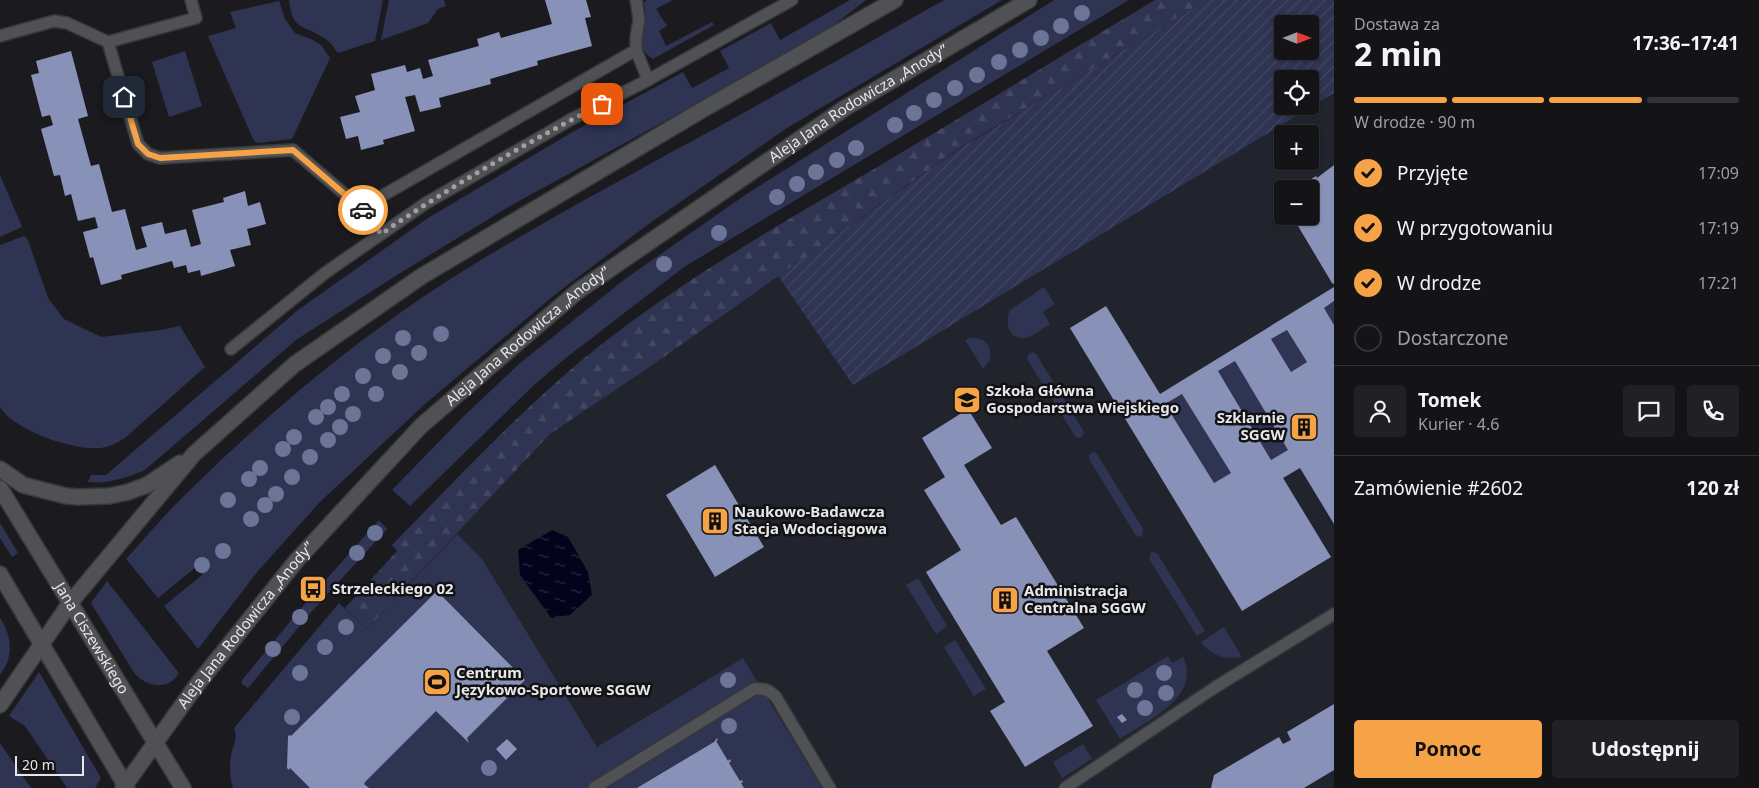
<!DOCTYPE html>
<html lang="pl">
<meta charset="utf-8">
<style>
:root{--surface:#141417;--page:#212124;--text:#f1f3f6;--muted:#9d9ea1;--line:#333336;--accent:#f6a247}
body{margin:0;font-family:"Noto Sans",sans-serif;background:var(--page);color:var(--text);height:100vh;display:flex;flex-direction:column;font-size:19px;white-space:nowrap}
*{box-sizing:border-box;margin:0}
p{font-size:16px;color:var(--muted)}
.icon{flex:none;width:28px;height:28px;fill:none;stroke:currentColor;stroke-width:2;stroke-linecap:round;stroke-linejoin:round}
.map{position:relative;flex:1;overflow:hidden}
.panel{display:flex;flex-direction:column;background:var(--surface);width:425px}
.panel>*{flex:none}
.needle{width:32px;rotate:90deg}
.fabs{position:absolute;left:1274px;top:15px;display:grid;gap:10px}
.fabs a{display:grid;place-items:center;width:45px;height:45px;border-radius:5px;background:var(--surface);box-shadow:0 1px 4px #0004,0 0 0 1px var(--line);font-size:25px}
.scale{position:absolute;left:15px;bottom:12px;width:69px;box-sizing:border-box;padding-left:5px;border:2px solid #e7e7ea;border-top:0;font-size:14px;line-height:18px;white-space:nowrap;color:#e7e7ea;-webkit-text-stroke:4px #121215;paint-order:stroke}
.pin{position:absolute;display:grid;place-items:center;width:42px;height:42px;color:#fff;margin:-21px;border-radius:10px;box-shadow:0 2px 8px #0006}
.courier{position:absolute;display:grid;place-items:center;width:50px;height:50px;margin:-25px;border:4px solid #f6a247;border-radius:50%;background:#fff;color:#222;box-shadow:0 1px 6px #0007}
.head em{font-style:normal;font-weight:700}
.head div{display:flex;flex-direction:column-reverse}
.head{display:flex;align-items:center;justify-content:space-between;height:85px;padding:0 20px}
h1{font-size:32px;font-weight:700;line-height:38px}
.bar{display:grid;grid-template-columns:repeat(4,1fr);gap:8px 5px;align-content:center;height:60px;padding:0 20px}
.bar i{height:6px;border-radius:4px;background:var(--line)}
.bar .active{background:var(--accent)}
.bar p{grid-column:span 4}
.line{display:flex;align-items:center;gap:12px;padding:0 20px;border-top:1px solid var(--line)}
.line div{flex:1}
.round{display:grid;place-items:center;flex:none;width:52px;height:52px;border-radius:5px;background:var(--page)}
ol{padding:0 20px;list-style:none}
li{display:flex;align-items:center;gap:15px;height:55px}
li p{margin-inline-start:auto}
li .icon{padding:5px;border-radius:50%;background:var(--accent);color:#111;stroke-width:4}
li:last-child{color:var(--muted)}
li i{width:28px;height:28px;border:2px solid var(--line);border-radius:50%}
.button{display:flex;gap:10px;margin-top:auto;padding:10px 20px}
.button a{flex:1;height:58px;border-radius:5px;background:var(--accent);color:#111;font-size:20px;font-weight:700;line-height:58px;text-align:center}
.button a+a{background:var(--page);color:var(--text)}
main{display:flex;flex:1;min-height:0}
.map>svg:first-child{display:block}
</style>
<main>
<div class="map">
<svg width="1334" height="788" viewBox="0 0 1334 788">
<defs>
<pattern id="forest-firs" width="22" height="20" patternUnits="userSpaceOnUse" patternTransform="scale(1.25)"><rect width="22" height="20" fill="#2e3451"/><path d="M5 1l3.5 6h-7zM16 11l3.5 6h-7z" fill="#424862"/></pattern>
<pattern id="garden-furrows" width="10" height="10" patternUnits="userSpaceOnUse" patternTransform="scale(1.25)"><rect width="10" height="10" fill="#2e3451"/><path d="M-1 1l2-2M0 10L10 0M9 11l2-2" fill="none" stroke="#424862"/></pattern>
<pattern id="water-ripples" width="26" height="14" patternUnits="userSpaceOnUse" patternTransform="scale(1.25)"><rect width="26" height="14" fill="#03031e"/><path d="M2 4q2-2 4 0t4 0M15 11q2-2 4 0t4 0" fill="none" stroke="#28283f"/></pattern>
</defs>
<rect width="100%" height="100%" fill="#1b1b1f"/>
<path fill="#21242c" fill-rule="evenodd" d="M1207 0H1334V788H255L295 706 550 434 961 147ZM1282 24H1310V51H1282ZM1282 79H1310V106H1282ZM1282 134H1310V161H1282ZM1282 189H1310V216H1282Z"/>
<g fill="#2e3451">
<path d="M289 0H383L375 41 338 53C334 48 330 41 324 38 303 24 293 32 289 0Z"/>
<polygon points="389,0 444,0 446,6 438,9 428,23 381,40"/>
<path d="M647 0H673L656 9 667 26 659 31 666 46 712 22 714 25 653 59C636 48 643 38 645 22 646 15 645 9 644 2Z"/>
<path d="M850 0H866L820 36 510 206 397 275 296 340 145 470C126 478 108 484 88 482L91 475H106L298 310 428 218 569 134 683 72 692 88 729 68 720 51 771 23 780 40Z"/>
<path d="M944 0H1002L787 128 650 223 557 293 425 404 320 502 258 571 198 649 164 606 202 575 196 567 158 598 126 559C146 537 165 514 187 493 252 429 322 368 397 315 483 254 576 205 668 154 761 104 852 52 944 0Z"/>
<polygon points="1054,0 1129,0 684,267 562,361 534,385 410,506 392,490 465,415 519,364 625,279 745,195"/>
<polygon points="279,1 285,19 295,33 313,40 321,45 330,58 292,139 257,143 253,139 208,36 236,28 230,12"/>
<polygon points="185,51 202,106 169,117 152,62"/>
<polygon points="0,175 22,227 0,237"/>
<path d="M24 236 28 240 48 298 64 319 101 337 160 330 180 326 205 367 125 438C117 443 110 447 100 448 74 451 13 430 0 407V245Z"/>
<path d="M1044 287 1055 304 1043 312 1050 324C1043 328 1034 336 1026 338 1009 341 1004 322 1010 310Z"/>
<polygon points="1334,301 1334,325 1324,308"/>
<polygon points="1287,330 1307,362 1291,372 1271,339"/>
<path d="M971 338C986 337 992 347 990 360L983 369 965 340Z"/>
<polygon points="1032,352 1036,354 1084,432 1082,437 1078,438 1075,436 1027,359 1028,355"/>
<polygon points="1235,361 1288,450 1271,460 1218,371"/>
<polygon points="1182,394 1231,473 1214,483 1165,404"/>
<polygon points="1093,452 1097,454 1143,529 1142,536 1138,537 1135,534 1089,459 1089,455"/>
<polygon points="379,520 387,529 313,610 248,688 242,684 242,680 307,601"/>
<polygon points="0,523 18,553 12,557 0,538"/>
<path d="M457 534 482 559 597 747 743 658 822 788H233C230 777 229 767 231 756 233 745 238 739 234 728L339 603 367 629Z"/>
<polygon points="1151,552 1157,553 1205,631 1197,636 1149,559"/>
<polygon points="918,578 947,626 936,634 906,585"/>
<path d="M107 581 179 673C168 692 144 687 133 671L91 603Z"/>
<path d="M0 618C12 636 14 657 0 675Z"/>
<path d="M1224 627 1242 657C1225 660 1211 656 1201 642Z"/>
<polygon points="955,640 986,689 974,696 944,647"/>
<path d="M1168 656 1172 663 1183 657C1202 697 1147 721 1120 739L1096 700Z"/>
<polygon points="39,672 101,778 95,788 67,788 25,726 9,716"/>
<polygon points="0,743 31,788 0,788"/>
<polygon points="1083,744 1092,759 1062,778 1053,762"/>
</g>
<path fill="url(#forest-firs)" d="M1155 0H1207L961 147 651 366 550 434 367 629 345 608 397 551 392 545C454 482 514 417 582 360 673 285 777 226 879 166 971 111 1063 55 1155 0Z"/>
<path fill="url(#garden-furrows)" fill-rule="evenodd" d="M1207 0H1334V93L853 385 778 276 962 147ZM1282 24H1310V51H1282ZM1282 79H1310V106H1282Z"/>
<polygon fill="url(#water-ripples)" points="552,530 568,537 588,572 592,595 570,615 551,618 520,575 518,550"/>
<g fill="#8891b8" fill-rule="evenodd">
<polygon points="545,0 586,0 591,17 585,18 592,46 537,61 538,65 490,79 491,84 439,98 441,107 420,112 415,95 405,97 415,131 383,140 384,144 361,150 358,136 346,139 340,117 360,112 355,96 375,90 371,74 405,65 407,72 420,68 423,79 433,76 428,60 479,46 477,39 499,32 501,38 552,24"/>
<polygon points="71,51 88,116 78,119 91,166 99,164 112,212 125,209 136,250 147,247 141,227 162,222 165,234 186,229 191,247 201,244 192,210 224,202 223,198 245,191 248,206 260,202 266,224 247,229 251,245 230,250 235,266 201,276 200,270 188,273 186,265 174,268 172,261 121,275 122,279 101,285 93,257 90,258 83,232 98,228 95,217 78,221 71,194 65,196 60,175 54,176 41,129 53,125 50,115 42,117 31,75 39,73 36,61"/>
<polygon points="1334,165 1334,284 1332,283 1292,216 1310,216 1310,189 1296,189 1316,176 1317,178"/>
<path d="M1334 287V301L1324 308 1334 325V524L1300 468 1283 478 1331 557 1242 611 1070 328 1106 306 1160 394ZM1287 330 1307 362 1291 372 1271 339ZM1235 361 1288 450 1271 460 1218 371ZM1182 394 1231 473 1214 483 1165 404Z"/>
<polygon points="968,409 992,448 964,465 1001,525 1016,517 1084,628 1047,651 1093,726 1025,767 990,711 1005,702 926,572 961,550 924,490 945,477 922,438"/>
<polygon points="715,465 764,547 715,577 666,495"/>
<polygon points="436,590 525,680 467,738 469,743 436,711 365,782 364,784 369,788 310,788 290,768 289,770 287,768 288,736 290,735 291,736 435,593"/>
<polygon points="1334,704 1334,770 1304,788 1211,788 1214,775 1279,737 1283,744 1291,740 1287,732"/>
<polygon points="1122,714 1127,720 1122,723 1117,717"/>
<polygon points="717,738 718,740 716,741 728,761 730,759 731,761 729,763 740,781 742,780 743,782 741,783 744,788 637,788 714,742"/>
<polygon points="507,739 517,749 506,760 496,749"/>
</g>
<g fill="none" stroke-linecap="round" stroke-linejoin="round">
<g stroke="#38383a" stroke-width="14">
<g id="service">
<polyline points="636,0 639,19 636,38 636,50 648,80"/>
<polyline points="0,36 54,21 67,23 108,42 196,18 191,0"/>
<polyline points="108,42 138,144 148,154 160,158 293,150 361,208 381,234"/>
<polyline points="361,208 636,50"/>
<polyline points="231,349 325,273 426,203 570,120 648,80 792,0"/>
<path d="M594 788 754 689C765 688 769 690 776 697L830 788"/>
<polyline points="1065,788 1214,688 1334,614"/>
</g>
</g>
<g stroke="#38383a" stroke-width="18">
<g id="tertiary">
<path id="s1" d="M0 488 183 788"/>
<polyline points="0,574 127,788"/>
</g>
</g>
<g stroke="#38383a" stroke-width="18">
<g id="secondary">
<polyline points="0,469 23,485 66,496 78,497 109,496 128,492 147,485 180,463"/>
<polyline points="0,705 70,603 194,454 295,364 422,276 702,110 895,0"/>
<path id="s2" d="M123 788 196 686 297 560 421 426 578 291 845 108 1029 0"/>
</g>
</g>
<use href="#service" stroke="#505155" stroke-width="11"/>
<use href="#tertiary" stroke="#505155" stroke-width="15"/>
<use href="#secondary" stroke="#505155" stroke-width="15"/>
</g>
<g fill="#6c7497">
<circle cx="1082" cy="13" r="8"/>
<circle cx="1061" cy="26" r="8"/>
<circle cx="1041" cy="38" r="8"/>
<circle cx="1020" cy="50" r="8"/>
<circle cx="999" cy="62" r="8"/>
<circle cx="977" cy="75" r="8"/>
<circle cx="955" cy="88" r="8"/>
<circle cx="934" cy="100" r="8"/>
<circle cx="914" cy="113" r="8"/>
<circle cx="895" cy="125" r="8"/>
<circle cx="856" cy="148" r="8"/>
<circle cx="837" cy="160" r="8"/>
<circle cx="816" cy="172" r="8"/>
<circle cx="797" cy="184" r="8"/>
<circle cx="777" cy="197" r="8"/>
<circle cx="719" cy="233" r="8"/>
<circle cx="664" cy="264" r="8"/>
<circle cx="441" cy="334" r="8"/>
<circle cx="403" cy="338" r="8"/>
<circle cx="419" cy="353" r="8"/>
<circle cx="383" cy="356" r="8"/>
<circle cx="400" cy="372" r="8"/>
<circle cx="363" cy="376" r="8"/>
<circle cx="342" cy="394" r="8"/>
<circle cx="376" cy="394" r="8"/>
<circle cx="328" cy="407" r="8"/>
<circle cx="353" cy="414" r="8"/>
<circle cx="316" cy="417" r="8"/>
<circle cx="340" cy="427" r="8"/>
<circle cx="294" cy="437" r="8"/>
<circle cx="328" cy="440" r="8"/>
<circle cx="283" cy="449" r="8"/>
<circle cx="310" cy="457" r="8"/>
<circle cx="260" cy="468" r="8"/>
<circle cx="292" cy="477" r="8"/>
<circle cx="249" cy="479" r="8"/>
<circle cx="276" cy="494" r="8"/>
<circle cx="228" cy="500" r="8"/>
<circle cx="265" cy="505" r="8"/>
<circle cx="251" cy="519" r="8"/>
<circle cx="375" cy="533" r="8"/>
<circle cx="223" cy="551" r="8"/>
<circle cx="357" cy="553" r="8"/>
<circle cx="202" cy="565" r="8"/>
<circle cx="300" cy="617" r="8"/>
<circle cx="346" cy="627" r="8"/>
<circle cx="325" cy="647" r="8"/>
<circle cx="273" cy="649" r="8"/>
<circle cx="300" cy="673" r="8"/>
<circle cx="1164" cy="673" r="8"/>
<circle cx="728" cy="680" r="8"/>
<circle cx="1135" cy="690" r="8"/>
<circle cx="1166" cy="693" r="8"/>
<circle cx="1145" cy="708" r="8"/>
<circle cx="292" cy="717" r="8"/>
<circle cx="729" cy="726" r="8"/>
<circle cx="489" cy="768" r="8"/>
</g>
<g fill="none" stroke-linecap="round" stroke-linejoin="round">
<path stroke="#a0a0a3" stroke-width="5" stroke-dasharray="0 9" d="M363 210 381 234C451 186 526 143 602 104"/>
<polyline stroke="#f6a247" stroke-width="6" points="124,97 138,144 148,154 160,158 293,150 363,210"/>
</g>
<defs>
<g id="university-square" transform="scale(1.4375)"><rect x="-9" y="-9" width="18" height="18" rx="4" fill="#f6a247" stroke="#121215"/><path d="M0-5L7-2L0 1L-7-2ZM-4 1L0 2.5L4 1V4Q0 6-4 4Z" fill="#111"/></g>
<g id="building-square" transform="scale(1.4375)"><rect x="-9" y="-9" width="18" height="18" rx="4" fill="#f6a247" stroke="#121215"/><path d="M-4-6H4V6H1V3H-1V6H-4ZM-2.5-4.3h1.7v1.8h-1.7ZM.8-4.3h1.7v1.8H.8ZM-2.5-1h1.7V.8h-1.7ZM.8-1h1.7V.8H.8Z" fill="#111"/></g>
<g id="bus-square" transform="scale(1.4375)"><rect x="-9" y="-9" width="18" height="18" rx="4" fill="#f6a247" stroke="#121215"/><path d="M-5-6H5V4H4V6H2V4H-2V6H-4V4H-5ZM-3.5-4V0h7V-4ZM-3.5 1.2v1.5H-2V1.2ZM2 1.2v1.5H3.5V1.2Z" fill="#111"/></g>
<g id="stadium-square" transform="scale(1.4375)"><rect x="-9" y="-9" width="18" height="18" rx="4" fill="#f6a247" stroke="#121215"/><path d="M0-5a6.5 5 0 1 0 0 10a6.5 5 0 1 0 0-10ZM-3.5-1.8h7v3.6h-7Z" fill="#111"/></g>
</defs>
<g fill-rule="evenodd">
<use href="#university-square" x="967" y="400"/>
<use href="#building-square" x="1304" y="427"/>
<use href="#building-square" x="715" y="521"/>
<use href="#bus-square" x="313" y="589"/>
<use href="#building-square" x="1005" y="600"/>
<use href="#stadium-square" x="437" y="682"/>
</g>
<g text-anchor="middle" stroke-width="5" stroke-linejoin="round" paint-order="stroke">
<g font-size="15" fill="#e7e7ea" stroke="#121215">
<text dy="5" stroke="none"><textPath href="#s2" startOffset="1014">Aleja Jana Rodowicza „Anody”</textPath></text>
<text dy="5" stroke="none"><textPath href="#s2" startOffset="609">Aleja Jana Rodowicza „Anody”</textPath></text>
<text dy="5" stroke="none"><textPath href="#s2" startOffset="204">Aleja Jana Rodowicza „Anody”</textPath></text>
<text dy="5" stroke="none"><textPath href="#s1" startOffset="176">Jana Ciszewskiego</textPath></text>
</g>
<g font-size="15" font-weight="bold" fill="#e7e7ea" stroke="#121215" text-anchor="start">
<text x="986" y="396">Szkoła Główna<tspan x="986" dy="17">Gospodarstwa Wiejskiego</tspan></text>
<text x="1285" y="423" text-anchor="end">Szklarnie<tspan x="1285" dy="17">SGGW</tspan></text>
<text x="734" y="517">Naukowo-Badawcza<tspan x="734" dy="17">Stacja Wodociągowa</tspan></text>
<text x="332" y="594">Strzeleckiego 02</text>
<text x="1024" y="596">Administracja<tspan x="1024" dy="17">Centralna SGGW</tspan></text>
<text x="456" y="678">Centrum<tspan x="456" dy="17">Językowo-Sportowe SGGW</tspan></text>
</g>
</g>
</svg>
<div class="fabs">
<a><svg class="needle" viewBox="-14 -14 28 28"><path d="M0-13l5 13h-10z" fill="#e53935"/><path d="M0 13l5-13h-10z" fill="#9d9ea1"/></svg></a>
<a><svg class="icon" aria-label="locate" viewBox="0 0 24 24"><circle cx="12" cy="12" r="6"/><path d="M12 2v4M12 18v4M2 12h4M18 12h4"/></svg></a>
<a>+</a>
<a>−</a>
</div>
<div class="scale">20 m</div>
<div class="pin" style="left:602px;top:104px;background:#ea580c"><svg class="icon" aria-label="bag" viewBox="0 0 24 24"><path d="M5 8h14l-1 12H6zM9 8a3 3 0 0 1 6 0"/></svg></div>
<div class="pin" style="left:124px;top:97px;background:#1f2937"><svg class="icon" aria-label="home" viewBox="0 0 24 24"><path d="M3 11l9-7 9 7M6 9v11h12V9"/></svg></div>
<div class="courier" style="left:363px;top:210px"><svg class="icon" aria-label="car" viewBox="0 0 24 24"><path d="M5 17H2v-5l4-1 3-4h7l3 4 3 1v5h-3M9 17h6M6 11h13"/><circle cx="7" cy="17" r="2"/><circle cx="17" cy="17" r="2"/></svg></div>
</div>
<section class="panel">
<div class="head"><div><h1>2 min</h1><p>Dostawa za</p></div><em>17:36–17:41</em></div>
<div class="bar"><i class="active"></i><i class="active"></i><i class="active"></i><i></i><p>W drodze · 90 m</p></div>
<ol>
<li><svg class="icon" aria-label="check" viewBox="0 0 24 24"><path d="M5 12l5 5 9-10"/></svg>Przyjęte<p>17:09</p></li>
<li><svg class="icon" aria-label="check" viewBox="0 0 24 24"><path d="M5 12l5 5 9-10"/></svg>W przygotowaniu<p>17:19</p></li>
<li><svg class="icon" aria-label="check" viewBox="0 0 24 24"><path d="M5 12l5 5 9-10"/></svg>W drodze<p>17:21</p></li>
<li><i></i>Dostarczone</li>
</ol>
<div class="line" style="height:90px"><a class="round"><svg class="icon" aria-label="person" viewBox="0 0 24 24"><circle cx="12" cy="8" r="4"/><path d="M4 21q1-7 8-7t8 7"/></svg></a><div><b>Tomek</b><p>Kurier · 4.6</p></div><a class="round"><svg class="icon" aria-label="chat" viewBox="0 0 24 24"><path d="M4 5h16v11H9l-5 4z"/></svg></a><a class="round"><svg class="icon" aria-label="phone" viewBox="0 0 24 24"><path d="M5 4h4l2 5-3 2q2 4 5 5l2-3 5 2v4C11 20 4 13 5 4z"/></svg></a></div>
<div class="line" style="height:65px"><div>Zamówienie #2602</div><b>120 zł</b></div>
<div class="button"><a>Pomoc</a><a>Udostępnij</a></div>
</section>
</main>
